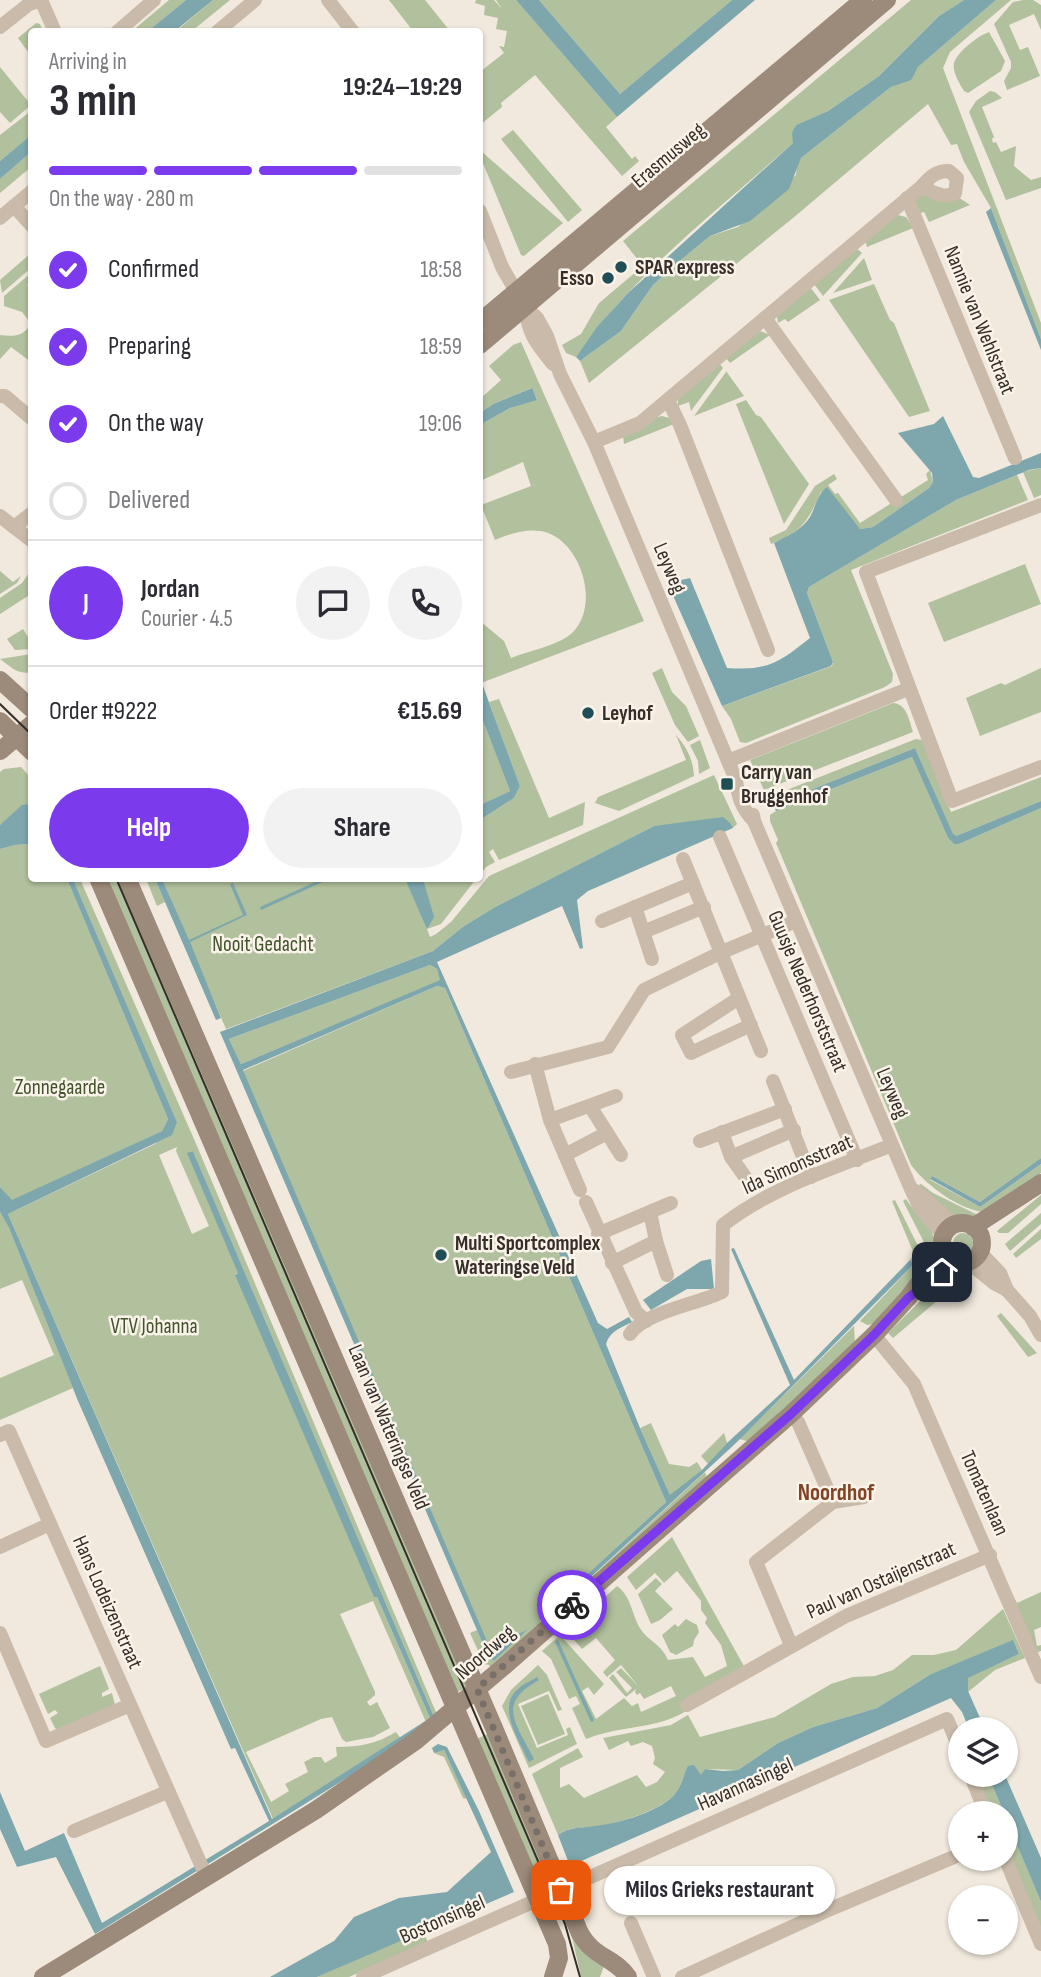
<!DOCTYPE html>
<meta charset="utf-8">
<style>
:root{--surface:#fff;--page:#f2f2f3;--text:#2b2b33;--muted:#7c7c81;--line:#e1e1e2;--accent:#7c3aed}
body{margin:0;font-family:"Sofia Sans Condensed",sans-serif;background:var(--page);color:var(--text);height:100vh;display:flex;flex-direction:column;font-size:26px;white-space:nowrap}
*{box-sizing:border-box;margin:0}
p{font-size:23px;color:var(--muted)}
.icon{flex:none;width:38px;height:38px;fill:none;stroke:currentColor;stroke-width:2;stroke-linecap:round;stroke-linejoin:round}
.map{position:relative;flex:1;overflow:hidden}
.drawer{position:absolute;left:28px;top:28px;width:455px;height:854px;display:flex;flex-direction:column;background:var(--surface);border-radius:7px;box-shadow:0 2px 5px #0004}
.drawer>*{flex:none}
.controls{position:absolute;left:948px;top:1717px;display:grid;gap:14px}
.controls a{display:grid;place-items:center;width:70px;height:70px;border-radius:50%;background:var(--surface);box-shadow:0 2px 5px #0004;font-size:35px}
.pin{position:absolute;display:grid;place-items:center;width:60px;height:60px;color:#fff;margin:-30px;border-radius:14px;box-shadow:0 4px 10px #0006}
.courier{position:absolute;display:grid;place-items:center;width:70px;height:70px;margin:-35px;border:5px solid #7c3aed;border-radius:50%;background:#fff;color:#222;box-shadow:0 2px 9px #0007}
.bubble{position:absolute;height:49px;border-radius:24px;background:var(--surface);box-shadow:0 2px 5px #0004;font-size:23px;font-weight:700;line-height:49px;text-align:center}
.overview em{font-style:normal;font-weight:700}
.overview div{display:flex;flex-direction:column-reverse}
.overview{display:flex;align-items:center;justify-content:space-between;height:119px;padding:0 21px}
h1{font-size:46px;font-weight:700;line-height:52px}
.bar{display:grid;grid-template-columns:repeat(4,1fr);gap:10px 7px;align-content:center;height:84px;padding:0 21px}
.bar i{height:9px;border-radius:5px;background:var(--line)}
.bar .selected{background:var(--accent)}
.bar p{grid-column:span 4}
.line{display:flex;align-items:center;gap:18px;padding:0 21px;border-top:2px solid var(--line)}
.line div{flex:1}
.round{display:grid;place-items:center;flex:none;width:74px;height:74px;border-radius:37px;background:var(--page)}
ol{padding:0 21px;list-style:none}
li{display:flex;align-items:center;gap:21px;height:77px}
li p{margin-inline-start:auto}
li .icon{padding:7px;border-radius:50%;background:var(--accent);color:#fff;stroke-width:4}
li:last-child{color:var(--muted)}
li i{width:38px;height:38px;border:4px solid var(--line);border-radius:50%}
.cta{display:flex;gap:14px;margin-top:auto;padding:14px 21px}
.cta a{flex:1;height:80px;border-radius:42px;background:var(--accent);color:#fff;font-size:28px;font-weight:700;line-height:80px;text-align:center}
.cta a+a{background:var(--page);color:var(--text)}
.map>svg:first-child{display:block}
</style>
<div class="map">
<svg width="1041" height="1977" viewBox="0 0 1041 1977">
<rect width="100%" height="100%" fill="#f1e9dd"/>
<g fill="#b1c09d" fill-rule="evenodd">
<polygon points="169,0 186,0 148,31 131,32"/>
<polygon points="213,0 230,0 192,31 175,32"/>
<polygon points="389,0 425,0 450,31 413,31"/>
<polygon points="476,0 494,0 502,9 496,0 516,0 617,117 606,127 632,159 635,156 639,161 622,176 535,75 501,103 502,107 480,125 480,69 481,71 504,53 499,46 504,47 507,31 496,29 498,18 484,15 485,6 475,3"/>
<polygon points="539,0 732,0 620,94"/>
<path d="M911 0H964L939 16 879 76 828 111 796 125 793 143C719 209 632 275 576 357L566 353 562 345 581 334 599 303 643 266 623 241Z"/>
<path d="M996 0H1011L950 52 943 68 1041 323V339L991 208 964 162 957 144 951 145 928 104 793 218 589 383 580 361 621 331 653 285 682 259 710 236 738 227 796 175 797 164 801 158 891 87C908 79 907 85 918 67Z"/>
<polygon points="1023,0 1033,0 1041,5 1041,30 1034,14 1009,25 1020,50 1028,47 1040,76 1007,90 1004,81 1011,68 1011,62 994,24 1013,2"/>
<polygon points="36,23 40,24 43,31 32,32 31,56 18,38"/>
<path d="M989 32 1005 61 1001 71 968 93 964 91C960 84 952 72 954 63 958 51 978 36 989 32Z"/>
<polygon points="0,67 31,105 10,123 0,112"/>
<polygon points="990,91 995,92 1002,98 982,107 994,137 992,139 993,143 996,142 1001,152 1016,146 1014,166 1031,180 1041,177 1041,188 1006,200 969,112 976,101"/>
<polygon points="31,111 31,135 0,161 0,135"/>
<polygon points="513,130 582,210 568,222 501,139"/>
<polygon points="481,151 563,223 524,256 521,255 480,156"/>
<polygon points="31,152 31,167 0,193 0,179"/>
<polygon points="920,193 958,197 970,205 929,222 924,212 918,214 914,201"/>
<polygon points="898,215 906,217 913,228 867,247 865,240"/>
<polygon points="856,248 862,253 823,296 814,284"/>
<polygon points="31,253 31,268 2,293 0,280"/>
<polygon points="864,258 872,280 833,293"/>
<path d="M31 273V281L27 285 31 290V362L11 347 0 359V335C13 337 27 336 30 322L22 312 4 306V296Z"/>
<polygon points="874,284 890,320 894,323 930,411 909,417 829,300"/>
<polygon points="810,287 820,300 788,322 785,319 778,323 777,316"/>
<polygon points="760,331 770,335 730,363 726,358"/>
<path d="M521 342 644 621 481 683 480 621 504 641 511 658C528 651 551 647 567 637 602 613 584 546 548 533 531 527 511 533 495 540L481 505 531 486 523 462 480 481V425L510 408 537 399 531 388 493 404 480 413V399L501 380 489 366 513 345Z"/>
<polygon points="719,363 723,368 691,411 689,402 678,406 678,399"/>
<polygon points="726,371 744,396 694,416 726,372"/>
<polygon points="746,400 756,415 761,417 809,484 784,524 736,404"/>
<polygon points="662,416 669,418 674,424 624,444 623,436 654,418"/>
<polygon points="1041,468 1041,495 1034,498 1023,472"/>
<path d="M930 470 933 482 929 488 873 527 860 529 821 492C807 523 802 531 771 544L769 538 786 530 815 486 834 474 837 479 828 485 835 494 838 493 860 523 928 480 926 474Z"/>
<polygon points="1017,475 1028,500 851,570 893,674 892,682 885,687 746,743 740,742 731,719 722,706 832,666 833,662 807,593 809,587 956,500"/>
<polygon points="1025,564 1041,604 944,642 928,603"/>
<polygon points="31,570 31,594 0,614 0,598 22,583"/>
<polygon points="0,571 13,582 21,576 17,583 0,594"/>
<polygon points="23,629 31,642 31,649 15,650 7,639"/>
<path d="M31 654V672C18 675 11 667 0 659Z"/>
<polygon points="662,668 672,692 686,706 699,736 688,742 675,725 652,673"/>
<polygon points="1041,668 1041,712 980,736 966,698 1001,683 1005,685"/>
<polygon points="499,699 549,818 585,802 583,825 499,860 493,849 489,852 495,862 486,867 480,875 480,820 514,798 520,786 489,702"/>
<path d="M893 703C907 704 909 720 913 732L764 790 750 760Z"/>
<polygon points="480,713 510,791 480,805"/>
<path d="M676 735C687 748 693 759 694 776L619 811 595 803 598 797 686 760Z"/>
<polygon points="916,739 922,740 951,812 1041,777 1041,801 956,836 953,835 915,748 773,805 764,799"/>
<polygon points="700,740 710,768 699,774 698,761 690,745"/>
<path d="M912 757 948 838 954 844H959L1041 808V1158L980 1202 932 1176 930 1180 980 1207 1041 1164V1173L987 1213C958 1209 928 1187 911 1165L776 843 778 840 770 821V815L776 811Z"/>
<polygon points="21,767 31,778 31,804 0,825 0,772 4,769"/>
<polygon points="714,775 737,824 733,828 731,824 654,826 497,906 464,926 433,951 226,1029 162,879 405,879 424,919 425,890 423,879 476,879 441,924 427,929 430,937 436,934 451,922 489,876"/>
<polygon points="31,844 32,878 67,879 168,1119 162,1131 12,1201 0,1187 0,849 15,845"/>
<path d="M73 879H80L194 1139 438 1717 435 1719 193 1151 188 1153 239 1273 235 1274 375 1597H377L430 1718 426 1722 373 1601 340 1614 375 1692V1695L367 1702 370 1706 377 1702 390 1728 373 1737 346 1742 342 1739 332 1717 321 1719 246 1752 271 1802 289 1791 285 1784 308 1772 304 1762 314 1757H321L325 1763 337 1756 336 1747C359 1747 376 1744 396 1732L401 1739 273 1819 8 1214 155 1144 177 1122ZM177 1147 176 1151 209 1226 192 1234 159 1155Z"/>
<polygon points="102,879 124,879 468,1687 455,1693"/>
<polygon points="146,879 155,879 165,902 157,906"/>
<polygon points="430,965 437,969 441,980 241,1064 229,1039"/>
<polygon points="437,986 445,988 666,1502 581,1580 555,1592 558,1599 569,1598 705,1472 707,1479 558,1611 551,1607 540,1618 541,1626 492,1670 489,1665 484,1664 470,1633 477,1630 489,1658 494,1661 525,1631 489,1647 243,1071"/>
<path d="M921 1184 933 1193 978 1215C956 1227 933 1202 919 1185Z"/>
<polygon points="1041,1195 1041,1204 1008,1233 999,1233 997,1231"/>
<path d="M906 1199C917 1218 946 1235 932 1258L903 1201Z"/>
<polygon points="895,1200 924,1258 920,1262 923,1269 874,1324 867,1325 860,1321 914,1264 910,1260 914,1254 892,1201"/>
<polygon points="0,1212 9,1228 73,1388 0,1420 0,1378 54,1355 22,1280 0,1289"/>
<polygon points="1041,1213 1041,1224 1010,1251 1005,1244"/>
<polygon points="1041,1229 1041,1239 1016,1258 1013,1254"/>
<circle cx="963" cy="1243" r="10"/>
<polygon points="937,1284 950,1290 893,1338 888,1333"/>
<polygon points="1001,1313 1037,1353 1028,1357 997,1316"/>
<polygon points="854,1326 855,1344 751,1442 739,1439"/>
<polygon points="651,1423 669,1464 689,1467 697,1462 702,1470 673,1495 670,1495 640,1428"/>
<polygon points="724,1433 727,1443 708,1464 701,1456"/>
<path d="M672 1537 745 1668C721 1686 695 1710 667 1720 640 1729 612 1728 586 1739L572 1708 580 1704 576 1696 569 1699 551 1659 542 1651 560 1635 604 1684 594 1695 588 1687 582 1691 596 1719 624 1698 632 1706 638 1703 641 1712 676 1696 671 1686 644 1699 640 1693 637 1695 635 1692 636 1689 626 1697 609 1678 613 1674 627 1693 632 1688 616 1672 621 1668 639 1687 621 1665 607 1677 603 1672 615 1660 596 1638 582 1649 567 1632 617 1586C633 1598 631 1616 642 1631 650 1642 662 1645 668 1660L693 1657 705 1677 727 1666 721 1645 705 1623 707 1618 701 1610V1601L677 1571 664 1583 655 1573 636 1590 627 1577Z"/>
<polygon points="656,1578 662,1584 655,1591 673,1609 660,1620 651,1624 638,1594"/>
<polygon points="1041,1592 1041,1627 1034,1630 1037,1646 1041,1645 1041,1651 1035,1653 1013,1596 1017,1603"/>
<path d="M1003 1609 1025 1658 995 1670 968 1692V1677L1019 1654 1013 1641 931 1674 877 1708 813 1727 778 1743 738 1770 705 1769 696 1784 684 1776C682 1780 680 1787 677 1791 664 1810 621 1822 599 1826 585 1828 569 1826 558 1835L532 1774 578 1748 583 1757 560 1768V1788L569 1784 584 1798 637 1775 646 1787 657 1782 665 1772 653 1764 655 1758 652 1746 643 1742 631 1746 628 1741 609 1750 603 1738 671 1725 688 1715 700 1737 775 1717 831 1684 853 1677 875 1676 893 1670 912 1655H934L956 1650Z"/>
<polygon points="686,1619 697,1625 699,1632 694,1640 693,1646 676,1655 670,1652 662,1635 675,1624 678,1627"/>
<polygon points="538,1665 547,1675 562,1710 558,1711 549,1691 518,1704 537,1748 568,1735 566,1729 570,1727 577,1744 529,1768 502,1706 511,1690"/>
<polygon points="100,1666 109,1689 102,1693 102,1697 112,1693 115,1705 61,1731 55,1728 50,1718 58,1713 55,1710 48,1714 39,1694"/>
<polygon points="548,1694 565,1734 538,1745 521,1706"/>
<polygon points="488,1734 553,1890 542,1895 474,1740"/>
<polygon points="439,1750 444,1750 467,1799 463,1798 444,1757 434,1753"/>
<polygon points="976,1775 988,1775 1004,1813 992,1813"/>
<polygon points="1006,1819 1041,1902 1041,1929 1006,1847"/>
<path d="M563 1909C573 1931 580 1957 604 1966L600 1977H581L573 1941 561 1910Z"/>
<polygon points="422,1930 428,1942 349,1977 317,1977"/>
</g>
<g fill="#7da7ad" fill-rule="evenodd">
<polygon points="186,0 213,0 175,31 148,31"/>
<polygon points="516,0 539,0 620,94 732,0 755,0 617,117"/>
<polygon points="964,0 996,0 918,67 911,80 891,87 801,158 789,189 750,221 710,236 682,259 653,285 621,331 580,361 576,357 597,327 628,293 793,143 792,133 796,125 828,111 879,76 939,16"/>
<polygon points="31,135 31,152 0,179 0,161"/>
<polygon points="991,208 1041,339 1041,350 986,212"/>
<polygon points="532,388 537,400 510,408 480,425 480,413 493,404"/>
<path d="M943 416 973 477 979 478 1041 453V468L1029 470 956 500 809 587 807 593 833 662 831 666 722 706 671 591 681 580 690 578 727 668C767 671 779 663 810 638L774 543C787 536 802 530 810 517 816 506 817 495 827 487L860 529 873 527 929 488 933 482 932 473 898 433 934 424Z"/>
<polygon points="480,678 520,786 514,798 480,820 480,805 510,791 480,713"/>
<polygon points="915,748 953,834 956,836 1041,801 1041,808 959,844 954,844 948,838 912,757 776,811 773,805"/>
<polygon points="31,804 31,844 15,845 0,849 0,825 22,805"/>
<path d="M723 817 731 824 733 828 588 891 577 900 583 948 580 949 562 906 437 962 598 1323 607 1329 629 1317 632 1322C620 1328 610 1331 606 1344L640 1428 670 1495 702 1470 727 1443 790 1385 731 1249 734 1248 794 1380 910 1260 914 1264 736 1443 568 1598 558 1600 555 1593 581 1580 666 1502 445 988 437 986 243 1070 489 1646 527 1630 494 1661 489 1658 220 1032 433 951 464 926 497 906 654 826ZM430 965 437 969 440 980 241 1064 229 1039Z"/>
<polygon points="67,879 73,879 177,1122 172,1135 8,1214 272,1819 430,1718 377,1597 374,1597 235,1275 238,1273 187,1153 193,1151 435,1719 400,1745 95,1934 56,1857 17,1867 0,1829 0,1792 25,1851 64,1833 102,1923 269,1821 235,1748 231,1749 78,1401 9,1228 0,1212 0,1187 12,1200 162,1131 168,1119"/>
<polygon points="155,879 162,879 189,940 243,915 230,884 233,883 247,915 190,942 221,1018 216,1020"/>
<polygon points="322,879 329,879 261,910 260,907"/>
<polygon points="405,879 423,879 434,917 427,929"/>
<polygon points="1041,1158 1041,1164 980,1207 930,1179 932,1176 980,1202"/>
<polygon points="711,1259 714,1289 687,1289 651,1310 643,1300 701,1261"/>
<path d="M1013 1640 1019 1654 968 1678V1691L985 1729H969L962 1712 951 1698 570 1866 558 1835C568 1827 581 1828 594 1826 617 1824 664 1811 677 1791 682 1784 684 1774 688 1766L694 1765 701 1775 705 1769 723 1771 738 1770 778 1743 813 1727 877 1708 931 1674Z"/>
<path d="M537 1677 539 1680C495 1704 517 1724 534 1759L529 1762C520 1742 496 1707 518 1689 523 1684 531 1681 537 1677Z"/>
<polygon points="438,1744 447,1747 479,1811 514,1892 317,1977 270,1977 334,1941 354,1917 399,1898 447,1892 491,1852 444,1750 434,1753 432,1748"/>
<polygon points="988,1775 1005,1775 1041,1858 1041,1902 1006,1819 1006,1813 1004,1813"/>
</g>
<g fill="none" stroke-linecap="round" stroke-linejoin="round">
<polyline stroke="#7da7ad" stroke-width="3.5" points="557,1642 592,1720"/>
<g stroke="#c9baa9" stroke-width="14">
<polyline points="41,0 55,32"/>
<polyline points="328,0 353,32"/>
<polyline points="0,27 29,4 41,0"/>
<polyline points="117,32 154,0"/>
<polyline points="217,32 255,0"/>
<polyline points="907,198 1015,458"/>
<polyline points="14,206 32,226"/>
<path d="M480 211 502 267 525 307 537 318 547 336 560 374 594 442 736 780C738 797 742 809 754 821"/>
<polyline points="0,218 32,191"/>
<path d="M525 307C528 334 537 344 553 364"/>
<polyline points="765,318 896,500"/>
<polyline points="0,396 5,396 32,419"/>
<polyline points="668,400 680,425 768,650"/>
<path d="M594 442 640 423 921 187C932 191 944 200 955 193L957 178 949 171C935 171 930 177 921 187"/>
<polyline points="1041,505 866,572 952,801 1041,767"/>
<polyline points="0,516 32,541"/>
<polyline points="14,527 32,513"/>
<polyline points="728,761 908,689"/>
<polyline points="753,815 754,821 911,1189 920,1208 944,1236"/>
<polyline points="720,837 857,1160"/>
<polyline points="683,859 761,1051"/>
<polyline points="635,907 652,959"/>
<polyline points="602,921 693,883"/>
<polyline points="643,932 704,907"/>
<polyline points="739,998 682,1035 691,1053 751,1025"/>
<polyline points="535,1064 550,1120 580,1190"/>
<polyline points="511,1072 608,1047 644,990 722,952 796,921"/>
<polyline points="773,1081 811,1177"/>
<polyline points="590,1106 621,1155"/>
<polyline points="550,1120 616,1096"/>
<polyline points="722,1132 731,1157 748,1181"/>
<polyline points="700,1141 785,1109"/>
<polyline points="565,1155 607,1133"/>
<polyline points="731,1157 794,1130"/>
<polyline points="912,1189 927,1200 954,1225"/>
<polyline points="586,1202 636,1312 646,1321"/>
<polyline points="598,1234 671,1203"/>
<polyline points="656,1241 667,1275"/>
<polyline points="980,1252 1000,1273 1007,1290 1030,1316 1041,1335"/>
<polyline points="968,1262 994,1283 1007,1290"/>
<polyline points="612,1263 656,1241 650,1212"/>
<path d="M630 1334C644 1312 698 1304 722 1292L723 1225C773 1186 835 1168 892 1145"/>
<polyline points="874,1335 914,1384 1041,1677"/>
<polyline points="791,1414 798,1422 833,1502"/>
<polyline points="0,1435 9,1431 206,1876"/>
<polyline points="0,1547 50,1524"/>
<polyline points="0,1633 46,1741 130,1705"/>
<polyline points="791,1645 756,1562 833,1502 864,1497"/>
<polyline points="687,1705 846,1616 990,1555"/>
<polyline points="970,1774 986,1813"/>
<polyline points="74,1831 167,1792"/>
<polyline points="1005,1858 1041,1944"/>
<polyline points="561,1890 947,1719 961,1752"/>
<polyline points="631,1923 654,1977"/>
<polyline points="363,1977 537,1900"/>
<polyline points="682,1977 833,1908 961,1854"/>
</g>
<g stroke="#9c8a7a" stroke-width="18">
<polyline points="480,322 863,0"/>
<polyline points="480,345 887,0"/>
<polyline points="0,680 32,709"/>
<polyline points="0,721 32,752"/>
<polyline points="0,751 32,724"/>
<polyline points="98,878 557,1944 559,1958 553,1977"/>
<path d="M127 878 494 1728 579 1931C592 1958 615 1957 628 1977"/>
<circle cx="962" cy="1243" r="20"/>
<polyline points="973,1227 1041,1183"/>
<polyline points="43,1977 316,1810 417,1740 502,1668 791,1414 874,1335 908,1298 944,1250"/>
</g>
<g stroke="#362e29" stroke-width="2">
<polyline points="0,704 32,735"/>
<polyline points="116,878 565,1924 580,1977"/>
</g>
</g>
<g fill="none" stroke-linecap="round" stroke-linejoin="round">
<polyline stroke="#776f68" stroke-width="7" stroke-dasharray="0 12.6" points="561,1890 477,1689 572,1605"/>
<polyline stroke="#7c3aed" stroke-width="9" points="572,1605 791,1414 874,1335 908,1298 942,1272"/>
</g>
<g fill="#204e56" stroke="#f9f3e9" stroke-width="2.5">
<circle cx="621" cy="267" r="7"/>
<circle cx="608" cy="278" r="7"/>
<circle cx="588" cy="713" r="7"/>
<rect x="720" y="777" width="14" height="14" rx="3.5"/>
<circle cx="441" cy="1255" r="7"/>
</g>
<g text-anchor="middle" stroke-width="5" stroke-linejoin="round" paint-order="stroke">
<g font-size="21" fill="#362e29" stroke="#f9f3e9">
<text transform="translate(668 155) rotate(-40)" y="7">Erasmusweg</text>
<text transform="translate(980 320) rotate(68)" y="7">Nannie van Wehlstraat</text>
<text transform="translate(670 568) rotate(67)" y="7">Leyweg</text>
<text transform="translate(808 991) rotate(67)" y="7">Guusje Nederhorststraat</text>
<text transform="translate(893 1093) rotate(67)" y="7">Leyweg</text>
<text transform="translate(797 1164) rotate(-24)" y="7">Ida Simonsstraat</text>
<text transform="translate(389 1427) rotate(67)" y="7">Laan van Wateringse Veld</text>
<text transform="translate(985 1493) rotate(66)" y="7">Tomatenlaan</text>
<text transform="translate(881 1580) rotate(-24)" y="7">Paul van Ostaijenstraat</text>
<text transform="translate(108 1602) rotate(66)" y="7">Hans Lodeizenstraat</text>
<text transform="translate(485 1652) rotate(-41)" y="7">Noordweg</text>
<text transform="translate(745 1784) rotate(-24)" y="7">Havannasingel</text>
<text transform="translate(442 1919) rotate(-24)" y="7">Bostonsingel</text>
</g>
<g font-size="21" font-weight="bold" fill="#362e29" stroke="#f9f3e9" text-anchor="start">
<text x="635" y="274">SPAR express</text>
<text x="594" y="285" text-anchor="end">Esso</text>
<text x="602" y="720">Leyhof</text>
<text x="741" y="779">Carry van<tspan x="741" dy="24">Bruggenhof</tspan></text>
<text x="455" y="1250">Multi Sportcomplex<tspan x="455" dy="24">Wateringse Veld</tspan></text>
</g>
<g font-size="21" fill="#42532d" stroke="#f9f3e9">
<text x="263" y="951">Nooit Gedacht</text>
<text x="60" y="1094">Zonnegaarde</text>
<text x="154" y="1333">VTV Johanna</text>
</g>
<g font-size="23" font-weight="bold" fill="#824325" stroke="#f9f3e9">
<text x="836" y="1500">Noordhof</text>
</g>
</g>
</svg>
<div class="controls">
<a><svg class="icon" aria-label="layers" viewBox="0 0 24 24"><path d="M12 4l9 5-9 5-9-5zM3 14l9 5 9-5"/></svg></a>
<a>+</a>
<a>−</a>
</div>
<div class="pin" style="left:561px;top:1890px;background:#ea580c"><svg class="icon" aria-label="bag" viewBox="0 0 24 24"><path d="M5 8h14l-1 12H6zM9 8a3 3 0 0 1 6 0"/></svg></div>
<div class="pin" style="left:942px;top:1272px;background:#1f2937"><svg class="icon" aria-label="home" viewBox="0 0 24 24"><path d="M3 11l9-7 9 7M6 9v11h12V9"/></svg></div>
<div class="courier" style="left:572px;top:1605px"><svg class="icon" aria-label="bike" viewBox="0 0 24 24"><circle cx="6" cy="16" r="4"/><circle cx="18" cy="16" r="4"/><path d="M6 16l4-8h5l3 8M10 8l3 8H6M13 5h3"/></svg></div>
<div class="bubble" style="left:604px;top:1866px;width:231px">Milos Grieks restaurant</div>
<section class="drawer">
<div class="overview"><div><h1>3 min</h1><p>Arriving in</p></div><em>19:24–19:29</em></div>
<div class="bar"><i class="selected"></i><i class="selected"></i><i class="selected"></i><i></i><p>On the way · 280 m</p></div>
<ol>
<li><svg class="icon" aria-label="check" viewBox="0 0 24 24"><path d="M5 12l5 5 9-10"/></svg>Confirmed<p>18:58</p></li>
<li><svg class="icon" aria-label="check" viewBox="0 0 24 24"><path d="M5 12l5 5 9-10"/></svg>Preparing<p>18:59</p></li>
<li><svg class="icon" aria-label="check" viewBox="0 0 24 24"><path d="M5 12l5 5 9-10"/></svg>On the way<p>19:06</p></li>
<li><i></i>Delivered</li>
</ol>
<div class="line" style="height:126px"><b class="round" style="background:var(--accent);color:#fff">J</b><div><b>Jordan</b><p>Courier · 4.5</p></div><a class="round"><svg class="icon" aria-label="chat" viewBox="0 0 24 24"><path d="M4 5h16v11H9l-5 4z"/></svg></a><a class="round"><svg class="icon" aria-label="phone" viewBox="0 0 24 24"><path d="M5 4h4l2 5-3 2q2 4 5 5l2-3 5 2v4C11 20 4 13 5 4z"/></svg></a></div>
<div class="line" style="height:91px"><div>Order #9222</div><b>€15.69</b></div>
<div class="cta"><a>Help</a><a>Share</a></div>
</section>
</div>
